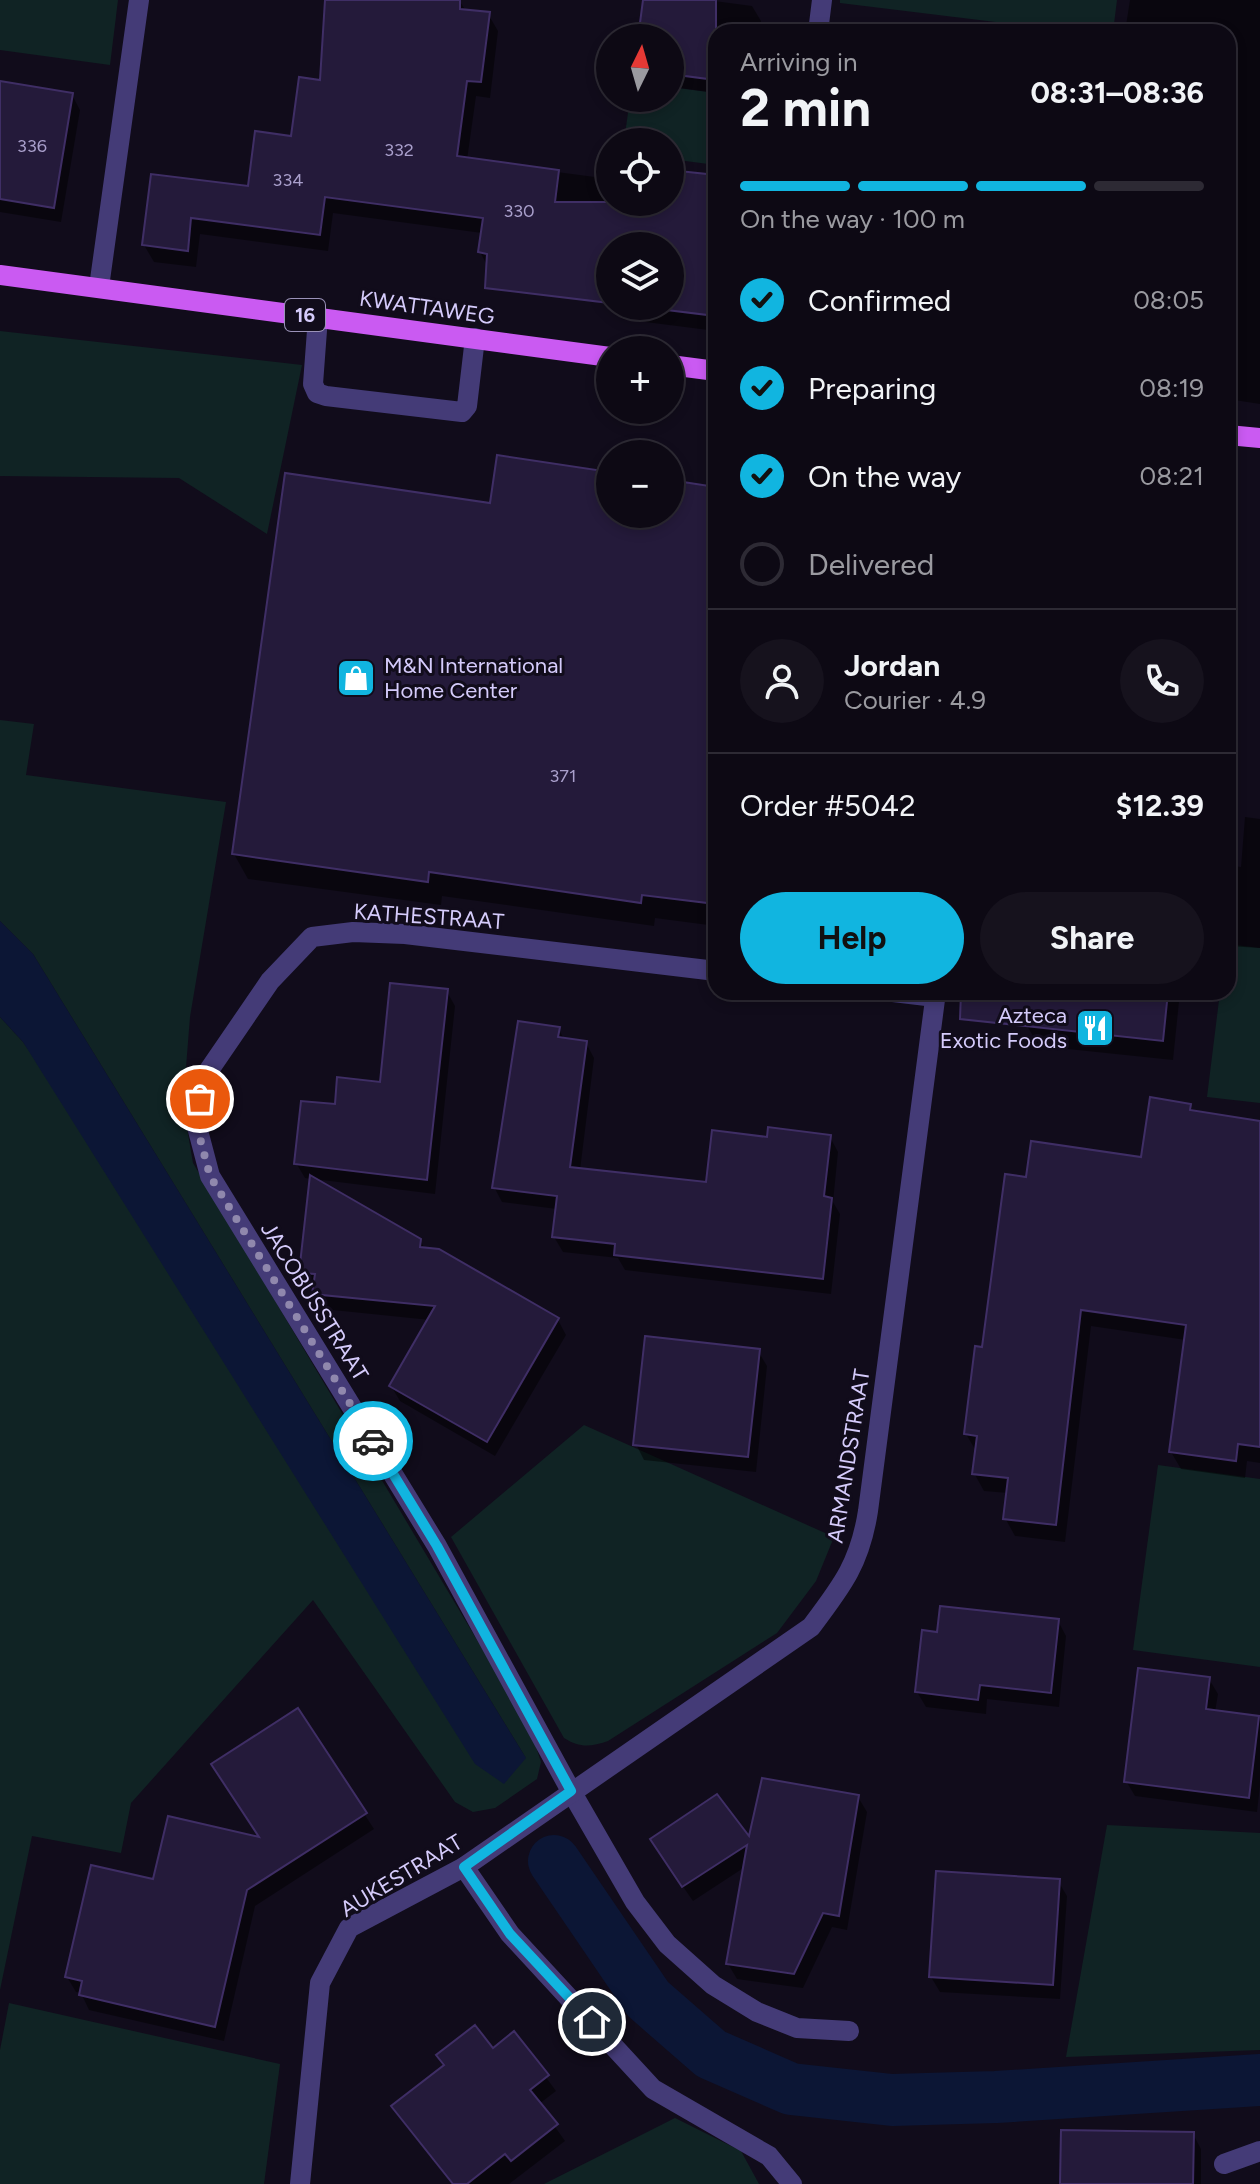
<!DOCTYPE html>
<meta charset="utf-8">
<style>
:root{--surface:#0d0914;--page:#16121d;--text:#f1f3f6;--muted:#9a9aa0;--line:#2d2a34;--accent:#11b5e0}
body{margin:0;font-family:Figtree,sans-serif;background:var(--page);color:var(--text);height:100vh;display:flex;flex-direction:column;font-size:30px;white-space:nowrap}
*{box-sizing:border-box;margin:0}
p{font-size:26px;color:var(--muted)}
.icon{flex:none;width:44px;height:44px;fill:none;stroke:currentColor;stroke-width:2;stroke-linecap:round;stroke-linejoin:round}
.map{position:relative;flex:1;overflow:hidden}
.panel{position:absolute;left:708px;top:24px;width:528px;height:976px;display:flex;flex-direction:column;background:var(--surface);border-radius:24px;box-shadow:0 4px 12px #0003,0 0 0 2px var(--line)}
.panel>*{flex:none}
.needle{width:52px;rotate:5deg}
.tools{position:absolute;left:596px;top:24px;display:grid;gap:16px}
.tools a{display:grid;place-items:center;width:88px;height:88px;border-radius:50%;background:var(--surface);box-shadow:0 4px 12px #0003,0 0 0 2px var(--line);font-size:40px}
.pin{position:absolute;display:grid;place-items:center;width:68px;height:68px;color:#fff;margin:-34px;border:4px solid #fff;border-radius:50%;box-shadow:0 2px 8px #0007}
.courier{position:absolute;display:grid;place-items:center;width:80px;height:80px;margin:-40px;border:6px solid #11b5e0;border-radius:50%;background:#fff;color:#222;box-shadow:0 2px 10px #0007}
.summary em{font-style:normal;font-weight:700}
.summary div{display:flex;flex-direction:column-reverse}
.summary{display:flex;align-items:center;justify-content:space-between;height:136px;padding:0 32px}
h1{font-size:52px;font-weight:700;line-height:60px}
.bar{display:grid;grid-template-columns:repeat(4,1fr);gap:12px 8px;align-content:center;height:96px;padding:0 32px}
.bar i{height:10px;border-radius:6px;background:var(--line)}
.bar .current{background:var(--accent)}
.bar p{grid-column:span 4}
.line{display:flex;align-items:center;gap:20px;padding:0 32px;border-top:2px solid var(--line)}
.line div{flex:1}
.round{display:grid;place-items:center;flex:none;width:84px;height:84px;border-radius:42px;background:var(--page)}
ol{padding:0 32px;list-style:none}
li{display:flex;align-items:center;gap:24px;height:88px}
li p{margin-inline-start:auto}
li .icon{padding:8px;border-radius:50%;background:var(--accent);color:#111;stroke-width:4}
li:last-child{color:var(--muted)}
li i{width:44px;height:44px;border:4px solid var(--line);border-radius:50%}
.action{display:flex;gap:16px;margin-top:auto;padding:16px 32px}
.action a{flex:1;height:92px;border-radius:48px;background:var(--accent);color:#111;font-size:32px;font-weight:700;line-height:92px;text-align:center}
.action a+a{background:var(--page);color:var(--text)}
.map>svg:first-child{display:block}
</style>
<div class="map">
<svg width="1260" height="2184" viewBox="0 0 1260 2184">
<rect width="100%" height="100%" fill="#110c1b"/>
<g fill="#102324">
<polygon points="0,0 118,0 110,65 0,50"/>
<polygon points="840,0 1117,0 1113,32 1076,32 840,3"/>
<polygon points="670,87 716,93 716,165 670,159 670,142 624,142 630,98 670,98"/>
<polygon points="0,331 302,365 267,534 179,478 0,476"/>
<polygon points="0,720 34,724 26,775 226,802 190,1017 183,1105 193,1163 530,1729 541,1762 537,1779 495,1808 473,1812 455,1802 313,1600 131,1803 121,1853 32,1836 0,1990 0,1017 23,1042 526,1758 33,954 0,921"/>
<polygon points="1228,944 1260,948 1260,1103 1207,1097 1220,992 1228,992"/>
<path d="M584 1425 834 1537 816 1581 777 1633 608 1741C590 1747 580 1748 564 1738L451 1537Z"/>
<polygon points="1158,1465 1260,1479 1260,1667 1133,1650"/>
<polygon points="1107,1825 1260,1833 1260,2050 1066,2057"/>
<polygon points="9,2003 280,2064 264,2184 0,2184 0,2050"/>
<polygon points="675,2118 741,2151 759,2184 544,2184"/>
</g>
<polygon fill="#0c1635" points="0,921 33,954 526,1758 504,1784 475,1764 23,1042 0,1017"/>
<g fill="#0007">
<polygon points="327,0 459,0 466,11 488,14 498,31 490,98 476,96 467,160 610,179 610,202 670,202 670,172 716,177 716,331 622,319 614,306 670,306 670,246 610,246 610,285 489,269 480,252 482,233 333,213 328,251 200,234 196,267 154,262 144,245 153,176 250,188 293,138 322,82"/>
<polygon points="645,0 707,0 752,6 761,21 760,28 783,32 716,32 716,93 680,88 670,72 670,38 640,38"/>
<polygon points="1130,0 1260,0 1260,404 1228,399 1228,32 1125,32"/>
<polygon points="0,90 72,95 80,110 61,222 0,212"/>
<polygon points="610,474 610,514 670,514 670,482 716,489 716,926 655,918 654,926 442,896 441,905 248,879 234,854 492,505"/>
<polygon points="1245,817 1260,819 1260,948 1228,946 1228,865 1241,867"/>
<polygon points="446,990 455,1006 435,1194 314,1179 420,1240 425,1249 558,1320 566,1335 495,1456 400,1401 391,1386 430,1320 323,1309 314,1294 315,1288 310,1287 301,1272 311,1179 305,1178 296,1163 336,1106 382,1084"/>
<polygon points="1031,992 1180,992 1173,1060 1039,1046 1027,1026"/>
<polygon points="558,1029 565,1040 586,1043 594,1058 580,1170 708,1184 769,1139 830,1137 838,1152 833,1202 840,1214 831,1294 625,1270 618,1258 563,1252 554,1237 557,1209 502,1202 494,1187"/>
<polygon points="1190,1105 1194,1113 1260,1123 1260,1463 1247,1461 1245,1478 1181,1469 1171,1452 1186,1340 1091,1326 1065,1542 1015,1536 1005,1518 1008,1493 984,1491 974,1473 976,1451 966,1434 983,1349 1028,1179 1142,1159"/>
<polygon points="758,1351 767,1366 756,1472 644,1460 636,1444"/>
<polygon points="1058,1621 1066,1636 1059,1707 987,1699 986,1714 926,1707 917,1692 939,1634"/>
<polygon points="1209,1679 1218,1694 1215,1712 1258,1718 1260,1721 1260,1786 1257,1812 1135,1796 1126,1781"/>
<polygon points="297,1711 374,1829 255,1906 224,2041 89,2010 81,1993 76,1992 67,1977 155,1881 262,1839"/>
<polygon points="858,1797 867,1812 847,1930 832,1927 803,1988 737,1979 728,1964 745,1867 693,1901 661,1855 750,1841"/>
<polygon points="1058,1881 1067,1896 1060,1999 940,1992 931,1977"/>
<polygon points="514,2034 556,2091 539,2104 565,2141 509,2184 452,2184 402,2121 393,2106 493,2051"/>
<polygon points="1193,2134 1201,2149 1201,2184 1062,2184"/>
</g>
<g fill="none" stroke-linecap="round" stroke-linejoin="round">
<polyline stroke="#0c1635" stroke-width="52" points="554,1861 648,1999 711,2054 791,2089 892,2100 996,2097 1260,2080"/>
</g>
<g fill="#241a3a" stroke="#3f2e65" stroke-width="2">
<polygon points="325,0 460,0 460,9 490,12 481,82 467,81 457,156 559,170 555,202 670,202 670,170 716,175 716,316 634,306 670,306 670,246 610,246 610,303 485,288 487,254 478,252 483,218 325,197 320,235 191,218 188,251 142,245 151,174 248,186 255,131 291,136 299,77 320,80"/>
<polygon points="643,0 716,0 716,80 670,74 670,38 638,38"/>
<polygon points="0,81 73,93 54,208 0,199"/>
<polygon points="497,455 610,472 610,514 670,514 670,480 716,487 716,904 642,895 641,903 429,872 428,882 232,854 285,473 490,503"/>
<polygon points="390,983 448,989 427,1180 294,1164 301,1101 335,1104 337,1077 380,1082"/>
<polygon points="961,992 1168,992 1163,1041 960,1019"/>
<polygon points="518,1021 560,1027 558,1037 587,1041 570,1167 706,1182 712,1130 767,1137 768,1127 831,1135 824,1196 832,1198 823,1279 614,1255 615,1244 552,1237 557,1196 492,1188"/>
<polygon points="1150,1097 1191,1104 1190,1110 1260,1121 1260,1447 1238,1444 1236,1461 1169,1452 1186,1325 1081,1310 1056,1525 1003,1519 1008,1478 972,1474 977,1436 964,1434 975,1346 982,1347 1005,1174 1026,1177 1031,1141 1141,1157"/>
<polygon points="310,1175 421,1239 420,1247 439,1249 559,1318 487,1442 389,1386 435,1306 312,1294 315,1274 299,1273"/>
<polygon points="645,1336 760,1349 748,1457 633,1445"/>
<polygon points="940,1606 1059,1619 1051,1693 980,1685 978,1700 915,1692 922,1630 937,1632"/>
<polygon points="1138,1668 1210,1677 1206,1709 1259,1716 1249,1798 1124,1782"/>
<polygon points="298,1708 367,1813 247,1890 215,2027 79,1995 82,1981 65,1977 91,1865 153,1879 168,1816 259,1837 211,1764"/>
<polygon points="762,1778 859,1795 839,1916 823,1913 794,1974 726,1964 747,1845 682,1887 650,1839 717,1794 749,1836"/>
<polygon points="936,1871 1060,1879 1053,1985 929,1977"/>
<polygon points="475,2025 493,2048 514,2031 549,2075 530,2090 558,2124 511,2161 505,2154 467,2184 453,2184 391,2106 444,2065 436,2055"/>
<polygon points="1061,2130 1194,2132 1193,2184 1060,2184"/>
</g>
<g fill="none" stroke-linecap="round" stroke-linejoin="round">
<g stroke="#443b77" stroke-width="20">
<polyline points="318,317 313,384 317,393 326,396 462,412 467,406 475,338"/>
<polyline points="571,1791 635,1902 667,1944 713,1985 757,2012 797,2028 849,2031"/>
<polyline points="1224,2164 1260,2151"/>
</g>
<g stroke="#443b77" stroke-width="20">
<polyline points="818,32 822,0"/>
<polyline points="99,287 139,0"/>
<polyline points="893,992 935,997"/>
<polyline points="571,1791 437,1546 210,1176 196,1123 205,1076 270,981 312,937 353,932 405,934 716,971"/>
<polyline points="464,1867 510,1934 653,2089 769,2156 792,2184"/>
<path d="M300 2184 320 1983 349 1928 464 1867 811 1627C842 1586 860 1563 868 1511L936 992"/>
</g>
<g stroke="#ca5af2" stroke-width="20">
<polyline points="0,275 610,357"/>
<polyline points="670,365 716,371"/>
<polyline points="1228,435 1260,438"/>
</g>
</g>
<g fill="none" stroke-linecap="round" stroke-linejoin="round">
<polyline stroke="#9088ad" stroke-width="8" stroke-dasharray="0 14.4" points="200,1099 196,1123 210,1176 373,1441"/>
<polyline stroke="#11b5e0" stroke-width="10" points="373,1441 437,1546 571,1791 464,1867 510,1934 592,2022"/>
</g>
<defs>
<g id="shop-square" transform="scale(2)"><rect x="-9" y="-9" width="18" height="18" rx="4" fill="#11b5e0" stroke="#110c1b"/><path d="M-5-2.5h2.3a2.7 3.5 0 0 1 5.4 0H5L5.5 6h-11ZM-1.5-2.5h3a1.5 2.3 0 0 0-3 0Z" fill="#fff"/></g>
<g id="restaurant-square" transform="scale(2)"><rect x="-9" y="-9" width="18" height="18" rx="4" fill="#11b5e0" stroke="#110c1b"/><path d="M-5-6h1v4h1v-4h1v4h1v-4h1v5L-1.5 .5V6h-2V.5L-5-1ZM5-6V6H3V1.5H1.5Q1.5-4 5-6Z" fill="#fff"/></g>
</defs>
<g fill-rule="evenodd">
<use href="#shop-square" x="356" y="678"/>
<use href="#restaurant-square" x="1095" y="1028"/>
</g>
<g text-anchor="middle" stroke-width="6" stroke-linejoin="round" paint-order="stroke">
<g font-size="18" fill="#a99fcb">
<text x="32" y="152">336</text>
<text x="399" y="156">332</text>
<text x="288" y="186">334</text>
<text x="519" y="217">330</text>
<text x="563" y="782">371</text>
</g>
<rect fill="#110c1b" stroke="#9a92b8" stroke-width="2" x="285" y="299" width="40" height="32" rx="6"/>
<g font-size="20" font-weight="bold" fill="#d5cbfb">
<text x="305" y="322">16</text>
</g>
<g font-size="22" fill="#d5cbfb" stroke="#110c1b">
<text transform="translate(427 307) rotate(8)" y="8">KWATTAWEG</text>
<text transform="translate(429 916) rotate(4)" y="8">KATHESTRAAT</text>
<text transform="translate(315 1301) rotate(58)" y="8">JACOBUSSTRAAT</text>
<text transform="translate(848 1456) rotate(-81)" y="8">ARMANDSTRAAT</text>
<text transform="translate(401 1875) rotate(-31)" y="8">AUKESTRAAT</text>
</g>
<g font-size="22" fill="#d5cbfb" stroke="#110c1b" text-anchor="start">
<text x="384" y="673">M&amp;N International<tspan x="384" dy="25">Home Center</tspan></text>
<text x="1067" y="1023" text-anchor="end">Azteca<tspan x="1067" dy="25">Exotic Foods</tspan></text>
</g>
</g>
</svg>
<div class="tools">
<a><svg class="needle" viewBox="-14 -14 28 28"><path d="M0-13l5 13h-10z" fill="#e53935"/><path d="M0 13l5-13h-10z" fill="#9a9aa0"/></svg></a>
<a><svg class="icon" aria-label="locate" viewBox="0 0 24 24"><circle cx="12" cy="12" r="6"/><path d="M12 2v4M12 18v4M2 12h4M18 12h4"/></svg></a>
<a><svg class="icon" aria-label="layers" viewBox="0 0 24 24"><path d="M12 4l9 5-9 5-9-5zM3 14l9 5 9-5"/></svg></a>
<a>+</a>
<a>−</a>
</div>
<div class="pin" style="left:200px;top:1099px;background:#ea580c"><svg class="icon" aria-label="bag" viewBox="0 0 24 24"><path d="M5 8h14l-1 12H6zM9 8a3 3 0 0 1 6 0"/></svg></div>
<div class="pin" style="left:592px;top:2022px;background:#1f2937"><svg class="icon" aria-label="home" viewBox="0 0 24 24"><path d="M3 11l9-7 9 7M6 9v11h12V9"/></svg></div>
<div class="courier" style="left:373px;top:1441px"><svg class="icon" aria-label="car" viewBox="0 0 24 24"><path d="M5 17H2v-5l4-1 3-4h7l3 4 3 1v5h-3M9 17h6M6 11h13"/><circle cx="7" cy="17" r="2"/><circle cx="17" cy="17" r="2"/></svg></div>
<section class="panel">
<div class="summary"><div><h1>2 min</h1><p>Arriving in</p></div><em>08:31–08:36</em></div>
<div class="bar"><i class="current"></i><i class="current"></i><i class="current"></i><i></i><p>On the way · 100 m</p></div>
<ol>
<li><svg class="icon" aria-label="check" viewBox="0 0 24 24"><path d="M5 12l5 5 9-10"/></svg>Confirmed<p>08:05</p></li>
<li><svg class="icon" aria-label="check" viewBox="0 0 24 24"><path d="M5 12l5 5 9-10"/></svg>Preparing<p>08:19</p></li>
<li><svg class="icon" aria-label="check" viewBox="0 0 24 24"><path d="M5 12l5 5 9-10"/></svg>On the way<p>08:21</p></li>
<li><i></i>Delivered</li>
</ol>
<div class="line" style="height:144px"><a class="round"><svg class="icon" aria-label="person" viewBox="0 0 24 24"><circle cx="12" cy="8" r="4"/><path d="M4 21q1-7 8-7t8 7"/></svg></a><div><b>Jordan</b><p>Courier · 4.9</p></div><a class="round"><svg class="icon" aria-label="phone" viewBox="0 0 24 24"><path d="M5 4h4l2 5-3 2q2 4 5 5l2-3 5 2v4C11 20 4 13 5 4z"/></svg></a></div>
<div class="line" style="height:104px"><div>Order #5042</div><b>$12.39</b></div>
<div class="action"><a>Help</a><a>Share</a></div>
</section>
</div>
